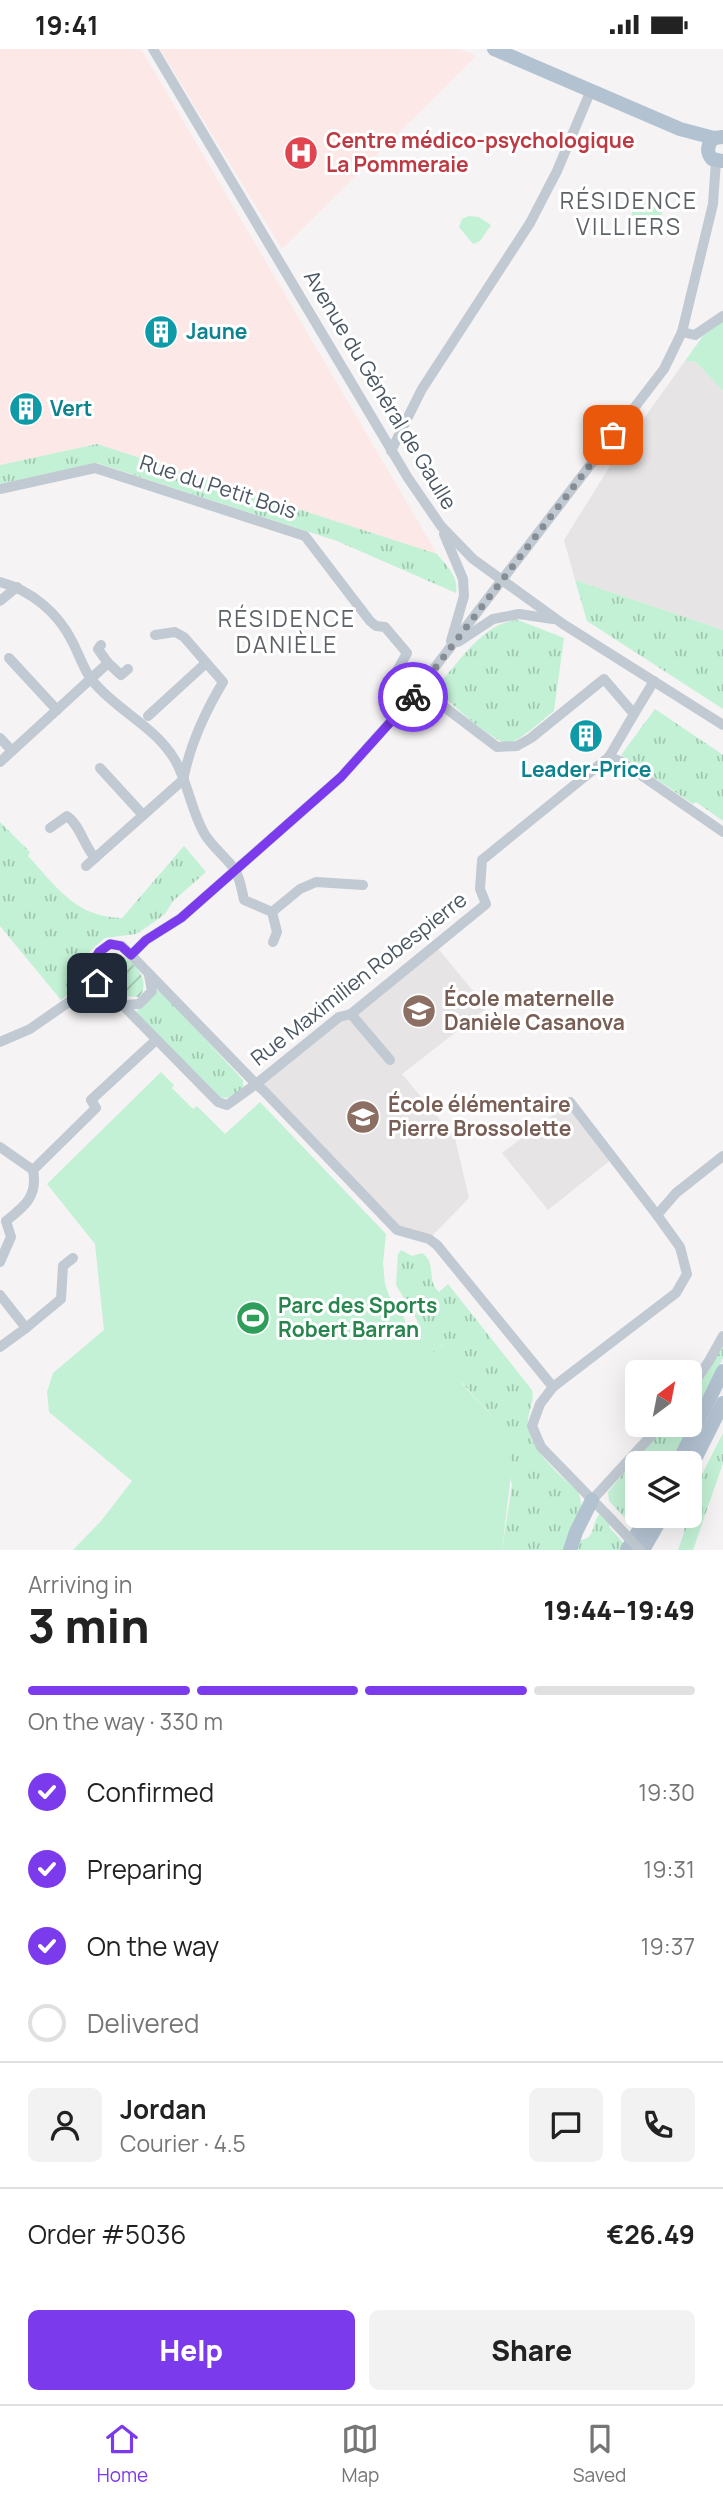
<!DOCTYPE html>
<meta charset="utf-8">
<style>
:root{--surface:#fff;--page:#f2f2f2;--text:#222;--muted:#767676;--line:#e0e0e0;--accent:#7c3aed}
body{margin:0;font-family:Manrope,sans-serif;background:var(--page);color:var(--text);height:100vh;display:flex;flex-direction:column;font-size:26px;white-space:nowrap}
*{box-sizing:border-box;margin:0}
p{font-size:23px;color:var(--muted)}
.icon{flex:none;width:38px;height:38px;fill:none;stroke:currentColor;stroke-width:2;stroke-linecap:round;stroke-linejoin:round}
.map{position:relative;height:1501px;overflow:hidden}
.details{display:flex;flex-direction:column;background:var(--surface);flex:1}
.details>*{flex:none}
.needle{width:46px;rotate:32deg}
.fabs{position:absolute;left:625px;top:1311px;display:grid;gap:14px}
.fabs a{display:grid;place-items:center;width:77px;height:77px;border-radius:10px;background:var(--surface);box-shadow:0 7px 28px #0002;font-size:35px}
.pin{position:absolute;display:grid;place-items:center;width:60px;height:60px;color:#fff;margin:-30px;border-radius:14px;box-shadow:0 4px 10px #0006}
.courier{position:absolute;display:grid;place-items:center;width:70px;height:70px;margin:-35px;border:5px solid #7c3aed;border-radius:50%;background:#fff;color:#222;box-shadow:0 2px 9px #0007}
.head em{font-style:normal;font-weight:800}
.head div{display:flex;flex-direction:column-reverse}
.head{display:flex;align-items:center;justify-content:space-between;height:119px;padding:0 28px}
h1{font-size:46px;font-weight:800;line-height:52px}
.bar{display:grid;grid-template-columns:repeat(4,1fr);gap:10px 7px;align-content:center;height:84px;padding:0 28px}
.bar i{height:9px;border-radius:5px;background:var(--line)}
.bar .active{background:var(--accent)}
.bar p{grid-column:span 4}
.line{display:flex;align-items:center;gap:18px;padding:0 28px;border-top:2px solid var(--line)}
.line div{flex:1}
.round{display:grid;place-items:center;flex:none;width:74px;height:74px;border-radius:10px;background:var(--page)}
ol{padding:0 28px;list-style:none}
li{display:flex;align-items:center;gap:21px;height:77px}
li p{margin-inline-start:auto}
li .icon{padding:7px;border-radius:50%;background:var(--accent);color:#fff;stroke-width:4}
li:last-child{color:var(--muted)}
li i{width:38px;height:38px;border:4px solid var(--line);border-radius:50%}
.action{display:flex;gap:14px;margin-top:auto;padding:14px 28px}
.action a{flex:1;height:80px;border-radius:10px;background:var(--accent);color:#fff;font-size:28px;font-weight:800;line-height:80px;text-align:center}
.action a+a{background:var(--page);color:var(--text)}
.status{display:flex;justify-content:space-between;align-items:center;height:49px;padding:0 35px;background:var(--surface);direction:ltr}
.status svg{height:19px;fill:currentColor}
.tab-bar{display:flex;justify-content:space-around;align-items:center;height:98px;border-top:2px solid var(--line);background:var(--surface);font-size:19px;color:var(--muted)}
.tab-bar a{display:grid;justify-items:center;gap:4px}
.tab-bar .active{color:var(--accent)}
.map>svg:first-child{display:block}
</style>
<div class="status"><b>19:41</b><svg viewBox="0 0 49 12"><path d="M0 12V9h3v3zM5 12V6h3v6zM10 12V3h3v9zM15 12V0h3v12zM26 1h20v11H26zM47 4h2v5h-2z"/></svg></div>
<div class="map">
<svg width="723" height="1501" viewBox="0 0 723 1501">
<defs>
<pattern id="grass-tufts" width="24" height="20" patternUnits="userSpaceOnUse" patternTransform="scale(1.75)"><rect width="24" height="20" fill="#c3f1d5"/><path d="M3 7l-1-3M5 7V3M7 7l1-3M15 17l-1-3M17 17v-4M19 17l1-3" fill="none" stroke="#a0c6b0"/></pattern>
<pattern id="garden-furrows" width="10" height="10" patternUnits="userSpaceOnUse" patternTransform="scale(1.75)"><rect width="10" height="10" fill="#c3f1d5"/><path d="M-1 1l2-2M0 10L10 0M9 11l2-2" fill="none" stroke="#a0c6b0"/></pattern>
</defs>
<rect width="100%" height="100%" fill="#f5f3f3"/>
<g fill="#e6e4e5">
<polygon points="685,312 696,313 723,342 723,581 575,531 564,491 612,414"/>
<polygon points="436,897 487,959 402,1025 455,1089 469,1149 429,1190 397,1181 256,1035"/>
<polygon points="570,1053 613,1109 548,1161 502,1104"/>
</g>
<g fill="#fce8e6">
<polygon points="0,0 141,0 437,505 97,395 0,416"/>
<polygon points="160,0 459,0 476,7 282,200"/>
</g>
<g fill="url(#grass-tufts)">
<path d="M97 395 437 505C447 517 459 528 456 544L337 492 97 414 0 435V416Z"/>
<polygon points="575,531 723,581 723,660 587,572"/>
<path d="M518 571 564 589 554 662C543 670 521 692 508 694 496 695 445 651 438 640V636C460 612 484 573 518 571Z"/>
<polygon points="655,660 723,706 723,772 696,753 693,755 621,706"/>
<path d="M0 773 30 803 28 807C57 838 75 868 122 869L184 797 206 823 173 852 165 865 150 876 136 885 105 889 89 903 83 926 77 938 61 951 0 877Z"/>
<path d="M159 940 243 1031V1038C234 1046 229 1052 217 1047L135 964Z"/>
<path d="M401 1201 412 1207 422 1204C438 1215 425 1230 439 1243L448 1235 532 1341C535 1352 528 1361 528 1373 529 1402 559 1424 578 1443 587 1461 574 1483 568 1501H502L512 1436 498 1373 461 1333 470 1325 443 1295 434 1304 419 1286 417 1271 396 1236 398 1205Z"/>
<polygon points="723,1294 723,1309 673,1414 637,1414 637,1466 642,1467 635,1479 609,1452 608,1443 664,1376 690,1376 690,1345"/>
<polygon points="723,1384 723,1414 693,1501 678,1501 684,1484 685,1475 679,1468 690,1466 690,1449"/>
<path d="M599 1465 610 1475 609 1478 625 1496 622 1501H574L577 1491C596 1492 591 1476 599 1465Z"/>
</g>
<g fill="#c3f1d5">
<polygon points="638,149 664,154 659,176 635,179 627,176"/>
<polygon points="469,167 479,168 491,176 480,192 473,195 459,178 462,170"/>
<polygon points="723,272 723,342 696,313 685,312 703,287"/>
<polygon points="161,1023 174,1036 172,1039 193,1060 197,1057 225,1085 260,1053 386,1185 383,1214 385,1235 389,1247 402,1261 409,1287 419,1286 434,1303 444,1295 470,1325 461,1334 498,1373 512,1417 502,1501 73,1501 101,1472 132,1432 49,1363 47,1343 53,1324 104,1281 95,1195 47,1135"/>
</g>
<path fill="url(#garden-furrows)" d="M115 904C132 909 153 932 139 948L125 947C114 937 84 909 115 904Z"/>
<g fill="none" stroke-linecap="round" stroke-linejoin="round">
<g stroke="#c1cad2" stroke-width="10">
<polyline points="153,0 408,429 441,477 473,510 563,575 723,676"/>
<polyline points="682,283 695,286 723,267"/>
<polyline points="391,402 422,340 530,174 557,122 591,41"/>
<polyline points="0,440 95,419 305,487 370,572 376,577 385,578 407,604 397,622 497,698 517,697 531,689 604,630 634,665 609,708 482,811 480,840 486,855 351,965 339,968 256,1035 227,1056 218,1053 99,932 91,916 99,903 110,895 122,897 131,906 256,1035 264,1042 397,1181 429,1190 437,1196 553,1338 540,1355 532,1377 541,1398 612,1471"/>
<polyline points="444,485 463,530 464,547 451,592"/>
<path d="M0 533C31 541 58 564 72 592 80 607 85 626 98 638 122 664 156 679 175 711 188 734 191 761 204 784 212 798 226 808 235 821 240 829 242 842 244 851L272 863 277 883 273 893"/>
<polyline points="0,552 17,538"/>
<path d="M155 586 175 583 184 588 223 633C205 663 191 693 184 727"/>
<polyline points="458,593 493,570 519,565 553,570"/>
<polyline points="9,609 57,661"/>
<polyline points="108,614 121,626 128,620"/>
<polyline points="634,665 654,632"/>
<polyline points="148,667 206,614"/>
<polyline points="0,689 12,702 108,614 98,600 101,596"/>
<polyline points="609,708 622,713 723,783"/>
<polyline points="0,713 12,702"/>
<polyline points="100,719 143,766"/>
<path d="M50 779 67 767C80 776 84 797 95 809"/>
<polyline points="86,817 184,730"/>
<polyline points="272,863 300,840 316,833 363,836"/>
<polyline points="131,906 146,891 181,869 341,728 409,652 664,320 682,283 713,155 716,112"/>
<polyline points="124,956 139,955 152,942 149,926"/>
<polyline points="351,965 390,1011"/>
<polyline points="0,993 30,980 99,932"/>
<polyline points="570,1053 657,1166"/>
<polyline points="0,1098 33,1121"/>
<polyline points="33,1121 96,1059 91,1051 156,991"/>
<path d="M0 1213 11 1188 6 1172C25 1157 38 1147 33 1121"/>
<polyline points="0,1246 26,1279 0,1298"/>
<polyline points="26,1279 61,1250 63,1217 73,1209"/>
<polyline points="553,1338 676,1244 687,1225 680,1198 657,1166 676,1144 723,1107"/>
<polyline points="690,1340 709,1312 723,1287"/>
<polyline points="592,1451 661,1376"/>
</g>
<g stroke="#b3c2d1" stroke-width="14">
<polyline points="494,0 680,80 714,89 723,88"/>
<path d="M714 89C707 95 706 103 712 110L723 112"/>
<polyline points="678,1414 723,1322"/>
<polyline points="690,1420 723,1354"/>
<polyline points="570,1501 576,1483 592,1451"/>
<polyline points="627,1501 648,1466"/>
<polyline points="643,1501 663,1466"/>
</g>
<polyline stroke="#c1cad2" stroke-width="10" points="612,1471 640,1501"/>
</g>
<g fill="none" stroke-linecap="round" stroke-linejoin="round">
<polyline stroke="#868d94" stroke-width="7" stroke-dasharray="0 12.6" points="413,648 613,386"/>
<polyline stroke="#7c3aed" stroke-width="9" points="97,934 99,932 91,916 99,903 110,895 121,897 131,906 146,891 181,869 341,728 413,648"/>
</g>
<defs>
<g id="hospital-disc" transform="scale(1.75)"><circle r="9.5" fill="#e0444e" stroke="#fff"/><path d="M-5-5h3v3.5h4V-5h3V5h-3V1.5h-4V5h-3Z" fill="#fff"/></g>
<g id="building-disc" transform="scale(1.75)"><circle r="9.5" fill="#0f9aa8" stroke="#fff"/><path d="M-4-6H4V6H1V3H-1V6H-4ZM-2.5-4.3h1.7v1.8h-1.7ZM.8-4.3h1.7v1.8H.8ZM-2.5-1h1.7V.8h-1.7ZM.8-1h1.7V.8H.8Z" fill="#fff"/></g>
<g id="school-disc" transform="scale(1.75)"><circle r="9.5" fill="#8d6e63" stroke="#fff"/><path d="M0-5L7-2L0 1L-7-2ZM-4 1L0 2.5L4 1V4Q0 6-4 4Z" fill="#fff"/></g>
<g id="stadium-disc" transform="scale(1.75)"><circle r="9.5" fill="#2e9e5b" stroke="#fff"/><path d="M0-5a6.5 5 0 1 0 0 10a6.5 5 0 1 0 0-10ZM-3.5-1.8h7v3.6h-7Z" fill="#fff"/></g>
</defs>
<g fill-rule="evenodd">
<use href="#hospital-disc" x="301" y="104"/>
<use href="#building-disc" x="161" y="283"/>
<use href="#building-disc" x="26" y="360"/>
<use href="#building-disc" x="586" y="687"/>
<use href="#school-disc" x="419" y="962"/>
<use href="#school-disc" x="363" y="1068"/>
<use href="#stadium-disc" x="253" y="1269"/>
</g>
<g text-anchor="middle" stroke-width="6" stroke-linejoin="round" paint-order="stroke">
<g font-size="21" font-weight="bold" fill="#be3a42" stroke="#fff" text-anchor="start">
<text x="326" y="99">Centre médico-psychologique<tspan x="326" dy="24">La Pommeraie</tspan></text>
</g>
<g font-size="21" font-weight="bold" fill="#0d838f" stroke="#fff" text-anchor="start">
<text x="186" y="290">Jaune</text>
<text x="50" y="367">Vert</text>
<text x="586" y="728" text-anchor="middle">Leader-Price</text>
</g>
<g font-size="21" fill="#4a5661" stroke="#fff">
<text transform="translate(380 341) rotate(59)" y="7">Avenue du Général de Gaulle</text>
<text transform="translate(218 438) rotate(18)" y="7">Rue du Petit Bois</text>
<text transform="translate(359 930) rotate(-38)" y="7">Rue Maximilien Robespierre</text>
</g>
<g font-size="21" font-weight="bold" fill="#785e54" stroke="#fff" text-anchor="start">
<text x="444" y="957">École maternelle<tspan x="444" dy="24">Danièle Casanova</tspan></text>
<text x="388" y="1063">École élémentaire<tspan x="388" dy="24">Pierre Brossolette</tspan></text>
</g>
<g font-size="21" font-weight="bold" fill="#27864d" stroke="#fff" text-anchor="start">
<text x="278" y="1264">Parc des Sports<tspan x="278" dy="24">Robert Barran</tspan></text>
</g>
<g font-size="23" letter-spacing="2" fill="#5f6368" stroke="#fff">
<text x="629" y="160">RÉSIDENCE<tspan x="629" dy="26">VILLIERS</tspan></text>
<text x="287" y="578">RÉSIDENCE<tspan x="287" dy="26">DANIÈLE</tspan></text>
</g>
</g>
</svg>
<div class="fabs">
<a><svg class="needle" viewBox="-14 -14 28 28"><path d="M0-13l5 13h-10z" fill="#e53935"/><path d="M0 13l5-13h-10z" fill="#767676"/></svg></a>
<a><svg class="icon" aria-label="layers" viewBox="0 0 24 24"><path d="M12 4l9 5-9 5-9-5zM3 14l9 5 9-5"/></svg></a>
</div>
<div class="pin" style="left:613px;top:386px;background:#ea580c"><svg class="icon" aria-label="bag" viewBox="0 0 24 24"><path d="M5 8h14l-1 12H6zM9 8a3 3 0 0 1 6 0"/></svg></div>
<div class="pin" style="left:97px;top:934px;background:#1f2937"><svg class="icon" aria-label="home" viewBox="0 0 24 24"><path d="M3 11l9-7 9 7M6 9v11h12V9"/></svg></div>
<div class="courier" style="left:413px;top:648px"><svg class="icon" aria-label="bike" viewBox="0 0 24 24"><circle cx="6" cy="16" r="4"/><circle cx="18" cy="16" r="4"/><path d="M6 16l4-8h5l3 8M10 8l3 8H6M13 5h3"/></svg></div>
</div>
<section class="details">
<div class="head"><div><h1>3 min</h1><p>Arriving in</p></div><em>19:44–19:49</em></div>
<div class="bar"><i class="active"></i><i class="active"></i><i class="active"></i><i></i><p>On the way · 330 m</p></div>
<ol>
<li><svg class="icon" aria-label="check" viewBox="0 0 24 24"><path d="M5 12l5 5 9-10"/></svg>Confirmed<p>19:30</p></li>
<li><svg class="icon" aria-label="check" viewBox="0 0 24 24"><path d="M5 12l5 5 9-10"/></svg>Preparing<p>19:31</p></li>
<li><svg class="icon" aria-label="check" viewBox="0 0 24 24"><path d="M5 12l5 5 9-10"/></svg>On the way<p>19:37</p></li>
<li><i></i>Delivered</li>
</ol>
<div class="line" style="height:126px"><a class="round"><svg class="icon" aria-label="person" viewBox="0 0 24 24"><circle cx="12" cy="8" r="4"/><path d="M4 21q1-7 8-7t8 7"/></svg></a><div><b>Jordan</b><p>Courier · 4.5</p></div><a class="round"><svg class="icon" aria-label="chat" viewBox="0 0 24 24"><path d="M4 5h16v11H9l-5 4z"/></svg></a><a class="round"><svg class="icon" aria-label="phone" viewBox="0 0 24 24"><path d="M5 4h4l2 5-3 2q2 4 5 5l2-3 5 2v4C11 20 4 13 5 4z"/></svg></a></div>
<div class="line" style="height:91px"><div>Order #5036</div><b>€26.49</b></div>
<div class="action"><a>Help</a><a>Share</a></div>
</section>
<nav class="tab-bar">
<a class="active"><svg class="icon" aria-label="home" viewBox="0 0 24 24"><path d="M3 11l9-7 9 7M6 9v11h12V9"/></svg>Home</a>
<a><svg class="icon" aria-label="map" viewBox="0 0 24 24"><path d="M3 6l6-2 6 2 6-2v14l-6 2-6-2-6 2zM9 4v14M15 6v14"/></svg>Map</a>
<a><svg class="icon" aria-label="saved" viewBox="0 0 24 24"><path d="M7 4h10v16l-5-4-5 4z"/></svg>Saved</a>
</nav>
